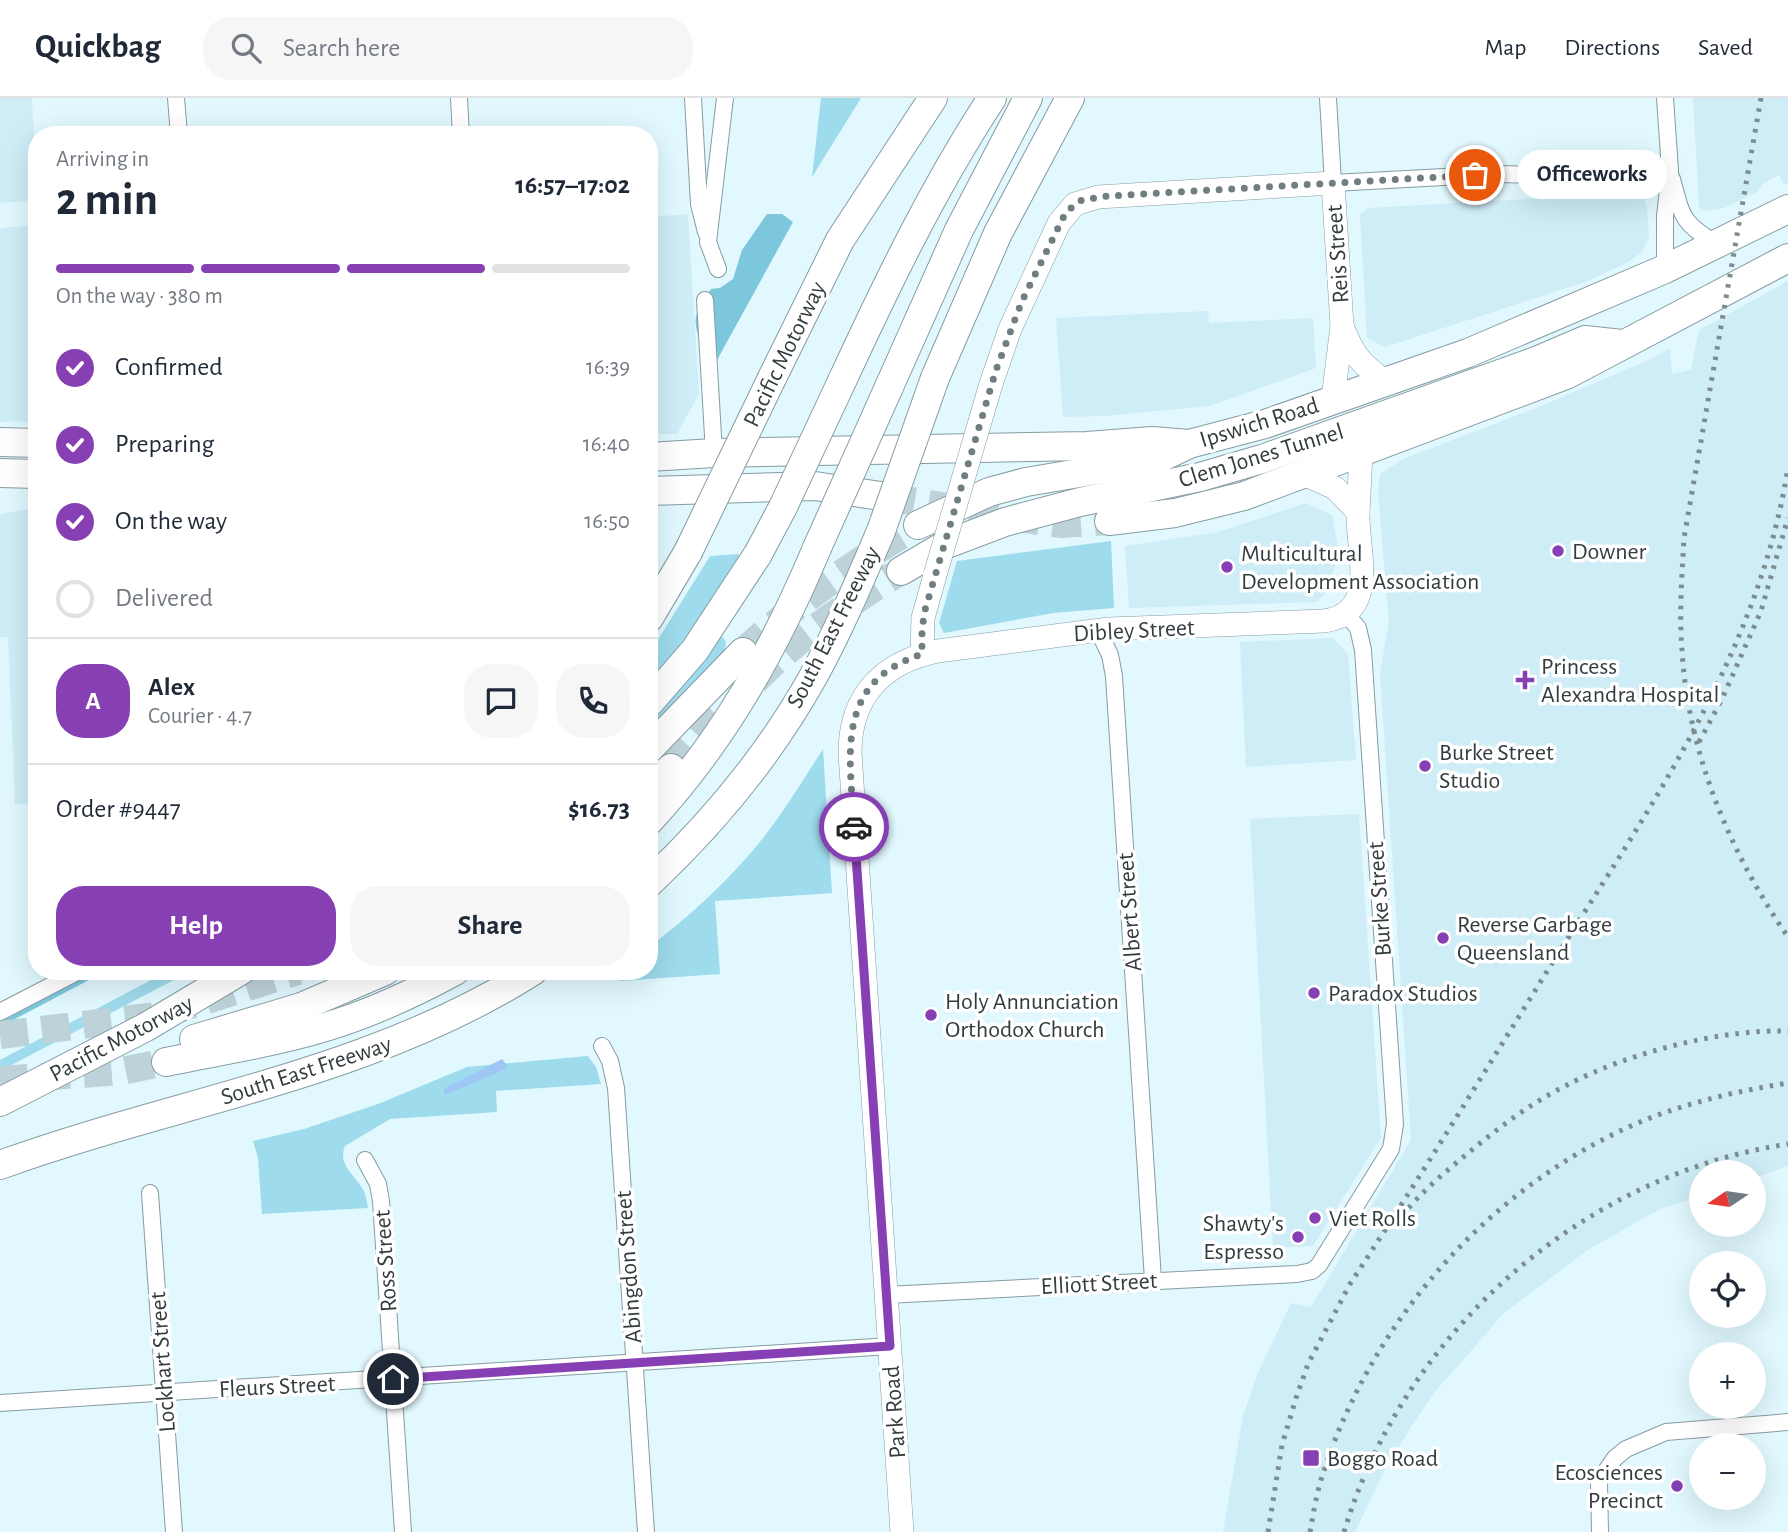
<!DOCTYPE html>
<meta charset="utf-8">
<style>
:root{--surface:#fff;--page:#f6f6f7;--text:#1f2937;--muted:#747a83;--line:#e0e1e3;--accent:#8740b4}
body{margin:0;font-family:"Alegreya Sans",sans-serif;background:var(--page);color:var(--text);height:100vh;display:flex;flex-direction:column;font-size:26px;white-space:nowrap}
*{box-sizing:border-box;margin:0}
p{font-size:23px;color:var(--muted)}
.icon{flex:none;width:38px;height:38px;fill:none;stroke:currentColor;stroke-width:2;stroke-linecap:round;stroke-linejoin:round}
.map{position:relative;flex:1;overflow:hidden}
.details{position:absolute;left:28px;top:28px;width:630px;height:854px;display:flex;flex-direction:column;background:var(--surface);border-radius:28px;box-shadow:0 7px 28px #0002}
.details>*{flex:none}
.needle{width:46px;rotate:257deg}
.tools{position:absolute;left:1689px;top:1062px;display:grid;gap:14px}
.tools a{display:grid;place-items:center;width:77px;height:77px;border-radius:50%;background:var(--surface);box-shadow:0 7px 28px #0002;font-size:35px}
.pin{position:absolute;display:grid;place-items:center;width:60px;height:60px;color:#fff;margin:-30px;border:4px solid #fff;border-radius:50%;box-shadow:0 2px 7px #0007}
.courier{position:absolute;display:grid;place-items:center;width:70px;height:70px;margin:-35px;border:5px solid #8740b4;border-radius:50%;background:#fff;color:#222;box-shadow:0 2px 9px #0007}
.bubble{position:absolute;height:49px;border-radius:24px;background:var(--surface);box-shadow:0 7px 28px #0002;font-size:23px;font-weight:600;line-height:49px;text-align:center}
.overview em{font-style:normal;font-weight:600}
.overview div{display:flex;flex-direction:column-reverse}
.overview{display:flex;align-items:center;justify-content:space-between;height:119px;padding:0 28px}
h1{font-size:46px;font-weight:600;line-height:52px}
.bar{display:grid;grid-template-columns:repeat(4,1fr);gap:10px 7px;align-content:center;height:84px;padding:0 28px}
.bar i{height:9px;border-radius:5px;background:var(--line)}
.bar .current{background:var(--accent)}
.bar p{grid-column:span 4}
.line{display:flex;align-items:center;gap:18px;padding:0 28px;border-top:2px solid var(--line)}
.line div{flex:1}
.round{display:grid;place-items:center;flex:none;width:74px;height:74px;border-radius:28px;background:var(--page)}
ol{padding:0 28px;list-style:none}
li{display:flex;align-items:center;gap:21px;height:77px}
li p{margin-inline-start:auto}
li .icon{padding:7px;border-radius:50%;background:var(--accent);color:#fff;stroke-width:4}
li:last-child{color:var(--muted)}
li i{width:38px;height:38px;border:4px solid var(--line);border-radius:50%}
.primary-button{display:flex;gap:14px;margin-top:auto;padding:14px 28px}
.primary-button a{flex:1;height:80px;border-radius:28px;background:var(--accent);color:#fff;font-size:28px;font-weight:600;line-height:80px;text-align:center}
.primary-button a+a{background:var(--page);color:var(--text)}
header{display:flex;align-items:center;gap:42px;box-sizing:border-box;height:98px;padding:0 35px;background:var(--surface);border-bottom:2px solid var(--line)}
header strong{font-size:33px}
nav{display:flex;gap:38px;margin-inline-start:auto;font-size:24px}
.search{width:490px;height:63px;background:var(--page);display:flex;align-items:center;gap:18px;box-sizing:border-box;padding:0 24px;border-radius:28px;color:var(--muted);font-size:26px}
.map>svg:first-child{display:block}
</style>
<header>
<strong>Quickbag</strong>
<div class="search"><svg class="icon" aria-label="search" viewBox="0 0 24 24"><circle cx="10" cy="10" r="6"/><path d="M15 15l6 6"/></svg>Search here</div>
<nav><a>Map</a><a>Directions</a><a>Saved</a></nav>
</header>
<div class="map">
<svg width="1788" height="1434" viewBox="0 0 1788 1434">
<rect width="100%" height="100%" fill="#e1f8ff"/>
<g fill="#ceedf6">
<polygon points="0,0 32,0 37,102 0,105"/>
<polygon points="1693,0 1788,0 1788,85 1784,87 1779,77 1764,85 1757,94 1724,110 1705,113 1699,109"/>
<polygon points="1629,92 1642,96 1647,108 1649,140 1641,155 1628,164 1588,183 1385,249 1367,240 1360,116 1368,110 1543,100"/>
<polygon points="688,116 699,296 677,336 649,336 649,119"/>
<polygon points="37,127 37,323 0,324 0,130"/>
<polygon points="1788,183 1788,1068 1754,1080 1754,1074 1701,1074 1701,1098 1660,1111 1586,1153 1504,1215 1435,1294 1413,1326 1386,1369 1355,1434 1223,1434 1243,1318 1258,1275 1291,1205 1311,1209 1411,1042 1380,575 1389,523 1378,395 1380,376 1403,361 1541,308 1649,262 1670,250 1672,276 1691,272 1699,232"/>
<polygon points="1208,213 1209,225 1313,220 1316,270 1210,308 1104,318 1063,319 1056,220"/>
<polygon points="1306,405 1332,417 1339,454 1329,490 1317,504 1129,510 1125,448 1218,434"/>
<polygon points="37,409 37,705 15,706 8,539 0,539 0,416"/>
<polygon points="1333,540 1348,556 1356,662 1246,669 1240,544"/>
<polygon points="1359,716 1381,1040 1313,1148 1273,1150 1250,721"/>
</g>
<g fill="#9edbed">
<polygon points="821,0 861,0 812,79"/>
<polygon points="1111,443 1114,510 1053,515 944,535 939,525 957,463"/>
<polygon points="739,456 738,463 683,544 649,584 649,556 710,458"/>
<polygon points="721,537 726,544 725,552 649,632 649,615"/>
<path d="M823 651 832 795 715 803 720 876 620 883V873H649V849C685 822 719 791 749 757 777 725 800 687 823 651Z"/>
<polygon points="168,873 191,873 0,973 0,962"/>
<path d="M588 958 596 969 601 986 496 993 497 1014 390 1021 345 1048C337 1068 356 1077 364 1093 366 1098 367 1105 368 1110L262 1116 258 1060 253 1043 304 1031 378 1006 467 969Z"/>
</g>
<g fill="#7dc7dc">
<path d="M767 116H782L793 124 717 262 705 257C693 223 690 221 711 191L720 190 733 181 742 152Z"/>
<polygon points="96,873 106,873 0,929 0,924"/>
</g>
<polygon fill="#a0c6f6" points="502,961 506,966 506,971 445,997 444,991"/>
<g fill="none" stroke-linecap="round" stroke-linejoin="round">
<g stroke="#bed2d9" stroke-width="28" stroke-dasharray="28 14" stroke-linecap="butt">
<polyline points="887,399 1001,418 1062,426 1109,423"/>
<path d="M743 554C799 502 853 466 918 427"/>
<path d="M755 583C800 537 847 507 901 473"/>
<polyline points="671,670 722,616"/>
<polyline points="0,937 156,918 298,873"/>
<polyline points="0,982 122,973 166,964"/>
</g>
<g stroke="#869ca2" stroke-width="18">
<g id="street">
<polyline points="176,0 179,37"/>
<polyline points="459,0 461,37"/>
<polyline points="693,0 699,106 706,134"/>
<polyline points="1328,0 1333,85 1499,76 1585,78 1670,72"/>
<polyline points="1665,0 1670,72 1665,118 1665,171"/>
<path d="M1672 81C1683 121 1681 123 1716 146"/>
<polyline points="718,171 708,144 725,0"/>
<polyline points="705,202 714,355"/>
<polyline points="1098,532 1110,557 1114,578 1153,1182"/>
<polyline points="0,914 79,873"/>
<polyline points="602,948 610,963 616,990 646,1434"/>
<polyline points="365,1062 378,1086 381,1103 403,1434"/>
<polyline points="150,1095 174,1434"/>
<polyline points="886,1197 1297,1176 1312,1173 1319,1167 1391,1051 1395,1026 1363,552 1358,530 1346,516"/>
<polyline points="0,1305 890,1248"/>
<polyline points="1600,1434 1599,1383 1615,1360 1626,1351 1666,1334 1788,1324"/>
</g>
</g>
<g stroke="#869ca2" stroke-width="24">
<g id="secondary">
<path d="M1342 228C1353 256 1360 266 1385 283"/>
<polyline points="991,286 1010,231 1059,125 1075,106 1098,99 1333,85 1342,228 1333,301"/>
<polyline points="1304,376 1335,390 1358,414"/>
<polyline points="922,556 923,520 935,477"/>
<path d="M902 1434 850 655C850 598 883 564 938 553L1109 531 1324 523C1380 515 1357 454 1358 415 1359 395 1360 375 1361 356"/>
</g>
</g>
<g stroke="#869ca2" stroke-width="30">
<g id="highway">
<polyline points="772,280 840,142 933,0"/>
<polyline points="935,280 998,135 1070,0"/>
<path d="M842 283C887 186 933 90 992 0"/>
<polyline points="889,289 959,132 1028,0"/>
<polyline points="0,344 37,345"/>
<polyline points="649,359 714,355 1087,348 1152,343 1189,346 1265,326 1468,255 1665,171 1788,111"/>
<polyline points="0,375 37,376"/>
<polyline points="649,393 815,388 887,399"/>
<polyline points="1109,423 1175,415 1244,398 1566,277 1788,160"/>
<polyline points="918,427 989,394 1026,384 1156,362 1187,347"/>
<polyline points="901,473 947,446 1005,424 1080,404 1200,379 1262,361 1536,263 1585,242 1622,246"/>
<polyline points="649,520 688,454"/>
<polyline points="649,605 695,552 758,456"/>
<polyline points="649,651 743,554"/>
<polyline points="649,690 671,670"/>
<path d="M649 723C724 642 775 550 817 450"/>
<path d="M649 785C713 725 770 656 813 579 839 532 860 482 881 433"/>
<polyline points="194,941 301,909 385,873"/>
<path d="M166 964C224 952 285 943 341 924 380 911 418 893 455 873"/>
<polyline points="0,1004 146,929 240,873"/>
<path d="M0 1067C179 1002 369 977 533 873"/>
</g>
</g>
<use href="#street" stroke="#fff" stroke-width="16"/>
<use href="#secondary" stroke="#fff" stroke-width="23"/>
<use href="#highway" stroke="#fff" stroke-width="28"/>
<g stroke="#7d8c90" stroke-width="5" stroke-dasharray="3.5 7" stroke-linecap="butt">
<path d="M1761 0 1684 440C1682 477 1679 515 1682 552 1688 655 1730 755 1788 839"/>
<polyline points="1699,644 1722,601 1761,513 1788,420"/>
<path d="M1402 1118C1420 1095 1444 1075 1467 1056 1498 1030 1531 1005 1567 987 1628 955 1720 931 1788 933"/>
<path d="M1268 1434 1282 1347 1296 1300 1308 1266 1350 1186C1421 1078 1488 968 1556 859 1652 707 1760 551 1788 369"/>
<path d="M1310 1434C1313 1417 1316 1399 1321 1382 1365 1238 1471 1109 1606 1040 1663 1010 1725 995 1788 985"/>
<path d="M1344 1434C1404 1234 1582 1077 1788 1046"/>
</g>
<g stroke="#869ca2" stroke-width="24" stroke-linecap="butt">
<polyline id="secondary-bridge" points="935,477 991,286"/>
</g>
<g stroke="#869ca2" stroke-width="30" stroke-linecap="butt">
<g id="highway-bridge">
<polyline points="881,433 935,280"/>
<polyline points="817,450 889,289"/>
<polyline points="688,454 772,280"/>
<polyline points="758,456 783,409 842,283"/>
</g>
</g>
<use href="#secondary-bridge" stroke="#fff" stroke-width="23"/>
<use href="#highway-bridge" stroke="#fff" stroke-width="28"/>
</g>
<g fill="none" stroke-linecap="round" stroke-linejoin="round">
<path stroke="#707e82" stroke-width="7" stroke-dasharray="0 12.6" d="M854 729C850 656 834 585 922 556V531L925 512 996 272 1022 203 1065 116 1075 106 1082 102 1108 98 1475 77"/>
<polyline stroke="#8740b4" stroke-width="9" points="393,1281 890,1248 854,729"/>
</g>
<g fill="#8740b4" stroke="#fff" stroke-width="2.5">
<circle cx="1558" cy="453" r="7"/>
<circle cx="1227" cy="469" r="7"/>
<path d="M1521.5 571.5h7v7h7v7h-7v7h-7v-7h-7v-7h7z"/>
<circle cx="1425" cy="668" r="7"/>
<circle cx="1443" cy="840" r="7"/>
<circle cx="1314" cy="895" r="7"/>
<circle cx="931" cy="917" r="7"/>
<circle cx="1315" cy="1120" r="7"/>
<circle cx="1298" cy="1139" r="7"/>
<rect x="1302" y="1351" width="18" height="18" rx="3.5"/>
<circle cx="1677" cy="1388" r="7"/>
</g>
<g text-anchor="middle" stroke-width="7" stroke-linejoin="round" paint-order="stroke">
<g font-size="24" fill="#333c3f" stroke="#fff">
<text transform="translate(1337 156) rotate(-94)" y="8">Reis Street</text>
<text transform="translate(784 256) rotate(-64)" y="8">Pacific Motorway</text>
<text transform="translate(1259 324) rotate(-17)" y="8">Ipswich Road</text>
<text transform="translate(1261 357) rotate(-17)" y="8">Clem Jones Tunnel</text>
<text transform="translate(833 529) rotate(-63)" y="8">South East Freeway</text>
<text transform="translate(1134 532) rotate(-3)" y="8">Dibley Street</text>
<text transform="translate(1379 801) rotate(-94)" y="8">Burke Street</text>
<text transform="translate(1129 814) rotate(-94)" y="8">Albert Street</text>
<text transform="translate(121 940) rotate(-28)" y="8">Pacific Motorway</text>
<text transform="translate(306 972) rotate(-18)" y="8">South East Freeway</text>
<text transform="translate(385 1163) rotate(-94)" y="8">Ross Street</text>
<text transform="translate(628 1169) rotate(-94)" y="8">Abingdon Street</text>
<text transform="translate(1099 1185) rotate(-3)" y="8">Elliott Street</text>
<text transform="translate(162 1264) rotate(-94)" y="8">Lockhart Street</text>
<text transform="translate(277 1288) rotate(-3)" y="8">Fleurs Street</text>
<text transform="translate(894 1314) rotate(-94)" y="8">Park Road</text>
</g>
<g font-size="24" fill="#333c3f" stroke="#fff" text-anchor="start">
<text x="1572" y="461">Downer</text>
<text x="1241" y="463">Multicultural<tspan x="1241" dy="28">Development Association</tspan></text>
<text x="1541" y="576">Princess<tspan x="1541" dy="28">Alexandra Hospital</tspan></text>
<text x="1439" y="662">Burke Street<tspan x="1439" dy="28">Studio</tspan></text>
<text x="1457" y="834">Reverse Garbage<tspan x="1457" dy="28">Queensland</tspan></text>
<text x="1328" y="903">Paradox Studios</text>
<text x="945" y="911">Holy Annunciation<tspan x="945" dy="28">Orthodox Church</tspan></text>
<text x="1329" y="1128">Viet Rolls</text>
<text x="1284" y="1133" text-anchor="end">Shawty's<tspan x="1284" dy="28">Espresso</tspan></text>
<text x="1327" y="1368">Boggo Road</text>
<text x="1663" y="1382" text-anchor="end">Ecosciences<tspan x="1663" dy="28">Precinct</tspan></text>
</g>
</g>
</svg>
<div class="tools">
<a><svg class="needle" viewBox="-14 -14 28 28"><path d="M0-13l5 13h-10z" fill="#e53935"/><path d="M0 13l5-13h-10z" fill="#747a83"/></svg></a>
<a><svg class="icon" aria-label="locate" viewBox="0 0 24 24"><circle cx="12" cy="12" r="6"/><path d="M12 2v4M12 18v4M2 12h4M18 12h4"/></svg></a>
<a>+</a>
<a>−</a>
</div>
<div class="pin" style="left:1475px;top:77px;background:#ea580c"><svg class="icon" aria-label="bag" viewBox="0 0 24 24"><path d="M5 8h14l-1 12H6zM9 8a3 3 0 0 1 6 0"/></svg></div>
<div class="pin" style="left:393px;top:1281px;background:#1f2937"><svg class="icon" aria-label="home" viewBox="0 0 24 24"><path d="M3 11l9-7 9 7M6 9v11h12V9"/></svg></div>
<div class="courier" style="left:854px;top:729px"><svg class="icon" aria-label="car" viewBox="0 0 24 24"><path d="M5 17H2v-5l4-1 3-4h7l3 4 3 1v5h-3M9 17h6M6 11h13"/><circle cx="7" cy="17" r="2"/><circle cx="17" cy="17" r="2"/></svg></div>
<div class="bubble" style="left:1517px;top:52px;width:150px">Officeworks</div>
<section class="details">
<div class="overview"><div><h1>2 min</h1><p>Arriving in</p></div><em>16:57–17:02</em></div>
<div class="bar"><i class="current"></i><i class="current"></i><i class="current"></i><i></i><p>On the way · 380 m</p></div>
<ol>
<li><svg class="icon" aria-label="check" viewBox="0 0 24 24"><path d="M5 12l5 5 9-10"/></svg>Confirmed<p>16:39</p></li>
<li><svg class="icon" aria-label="check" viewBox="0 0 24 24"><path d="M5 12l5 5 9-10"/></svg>Preparing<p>16:40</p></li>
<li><svg class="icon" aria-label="check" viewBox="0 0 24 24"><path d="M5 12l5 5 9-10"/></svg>On the way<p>16:50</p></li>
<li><i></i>Delivered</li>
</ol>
<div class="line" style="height:126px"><b class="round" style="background:var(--accent);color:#fff">A</b><div><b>Alex</b><p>Courier · 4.7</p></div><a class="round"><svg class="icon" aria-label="chat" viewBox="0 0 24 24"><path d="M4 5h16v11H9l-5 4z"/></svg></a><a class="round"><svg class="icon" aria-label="phone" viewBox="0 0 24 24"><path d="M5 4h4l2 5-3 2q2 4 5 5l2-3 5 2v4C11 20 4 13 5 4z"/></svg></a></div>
<div class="line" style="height:91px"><div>Order #9447</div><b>$16.73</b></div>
<div class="primary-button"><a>Help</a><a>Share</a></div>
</section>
</div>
